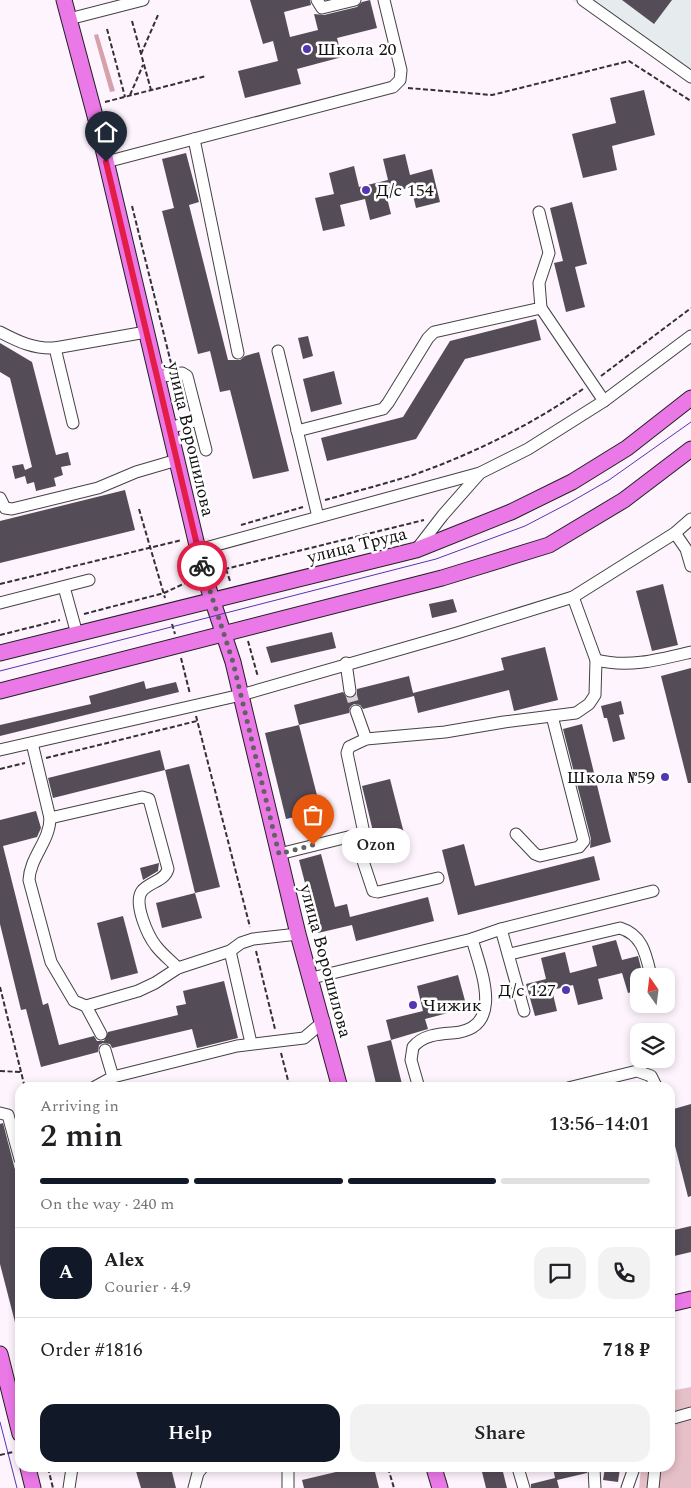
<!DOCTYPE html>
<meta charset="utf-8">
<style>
:root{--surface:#fff;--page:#f2f2f2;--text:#202124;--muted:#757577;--line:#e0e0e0;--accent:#111827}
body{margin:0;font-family:Spectral,serif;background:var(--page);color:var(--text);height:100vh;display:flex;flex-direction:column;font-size:19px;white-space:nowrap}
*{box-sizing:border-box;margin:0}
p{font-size:16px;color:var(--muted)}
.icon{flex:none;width:28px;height:28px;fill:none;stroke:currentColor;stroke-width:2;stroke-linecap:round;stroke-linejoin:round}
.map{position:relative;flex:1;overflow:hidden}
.panel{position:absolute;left:15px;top:1082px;width:660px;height:390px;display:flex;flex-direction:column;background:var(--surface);border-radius:15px;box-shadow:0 2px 8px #0003}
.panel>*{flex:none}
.needle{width:32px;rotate:346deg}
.fabs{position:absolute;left:630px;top:968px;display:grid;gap:10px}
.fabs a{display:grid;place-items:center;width:45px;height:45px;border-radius:10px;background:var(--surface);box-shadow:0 2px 8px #0003;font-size:25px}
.pin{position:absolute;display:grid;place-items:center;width:42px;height:42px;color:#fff;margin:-51px -21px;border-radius:50% 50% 50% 0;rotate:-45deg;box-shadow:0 0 5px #0007}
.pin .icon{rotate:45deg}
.courier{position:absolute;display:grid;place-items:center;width:50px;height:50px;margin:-25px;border:4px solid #e11d48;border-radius:50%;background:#fff;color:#222;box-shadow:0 1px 6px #0007}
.bubble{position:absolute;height:35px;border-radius:15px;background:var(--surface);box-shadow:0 2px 8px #0003;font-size:16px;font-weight:600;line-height:35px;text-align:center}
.summary em{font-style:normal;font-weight:600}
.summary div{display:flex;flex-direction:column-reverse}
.summary{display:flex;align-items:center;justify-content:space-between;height:85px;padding:0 25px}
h1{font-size:32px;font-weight:600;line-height:38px}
.bar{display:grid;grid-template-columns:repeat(4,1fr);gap:8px 5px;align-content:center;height:60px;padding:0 25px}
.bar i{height:6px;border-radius:4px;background:var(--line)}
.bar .on{background:var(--accent)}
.bar p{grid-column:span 4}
.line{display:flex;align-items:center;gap:12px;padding:0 25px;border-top:1px solid var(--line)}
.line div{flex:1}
.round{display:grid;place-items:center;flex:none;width:52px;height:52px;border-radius:15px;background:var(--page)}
.button{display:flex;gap:10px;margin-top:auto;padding:10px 25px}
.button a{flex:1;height:58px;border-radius:15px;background:var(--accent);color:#fff;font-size:20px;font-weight:600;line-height:58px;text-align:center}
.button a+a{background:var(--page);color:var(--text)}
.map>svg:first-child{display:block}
</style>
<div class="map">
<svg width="691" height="1488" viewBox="0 0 691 1488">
<rect width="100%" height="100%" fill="#fef4fd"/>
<polygon fill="#e6eced" points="572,0 691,0 691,84"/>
<polygon fill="#e6c0c9" points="691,1387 691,1488 639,1488 641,1468 670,1468 670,1391"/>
<polygon fill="#d5a1aa" points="98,34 115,91 110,92 94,35"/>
<g fill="#544d58">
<polygon points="250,0 310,0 311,5 284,12 290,37 318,30 314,14 324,15 357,7 362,2 370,0 377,28 337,38 342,57 297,69 301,84 245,98 238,71 278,61 273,41 263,44"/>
<polygon points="622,0 672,0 654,24"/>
<polygon points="644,90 655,135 612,146 617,170 583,178 572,134 616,123 610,98"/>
<polygon points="186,153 199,202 189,205 228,360 240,360 245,356 259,352 289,471 253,479 230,390 220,392 210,351 198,354 162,211 174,208 162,159"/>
<polygon points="405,154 410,175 432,169 440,202 416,208 411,187 386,194 391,214 370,220 365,199 340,205 345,226 323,231 315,198 334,194 329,173 354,166 359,187 388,180 383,159"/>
<polygon points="572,202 587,264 575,267 585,307 566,312 554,263 563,261 550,208"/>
<polygon points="536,319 541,340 465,359 416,439 327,461 321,438 403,417 450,341"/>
<polygon points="308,336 313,356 303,359 298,338"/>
<polygon points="0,343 32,362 56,455 68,452 71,465 61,467 63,475 54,478 56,486 36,491 34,482 27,484 25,476 15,479 12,466 23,464 25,470 32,467 10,378 0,372"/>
<polygon points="334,371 342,404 311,412 303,379"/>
<polygon points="125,490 135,530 0,563 0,521"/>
<polygon points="663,584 678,645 652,651 636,591"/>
<polygon points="453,599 457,612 432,618 429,604"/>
<polygon points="332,632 336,648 271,663 266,647"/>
<polygon points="545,647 558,700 514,711 509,690 418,713 414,696 363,709 360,705 354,704 350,707 349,713 299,725 294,705 343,692 347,698 352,698 357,694 357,689 409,676 413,693 504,670 501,658"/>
<polygon points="691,668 691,783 688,783 661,676"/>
<polygon points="144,681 146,689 176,682 179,692 0,736 0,725 91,704 89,696"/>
<polygon points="621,701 624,714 619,715 625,739 613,742 607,718 604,718 601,706"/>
<polygon points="582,724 611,842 590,848 591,839 563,729"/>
<polygon points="299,725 321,811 286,819 265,733"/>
<polygon points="160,750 165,770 53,798 48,778"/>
<polygon points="189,764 220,887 195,893 165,770"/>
<polygon points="390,779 406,841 377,848 362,786"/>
<polygon points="36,811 41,828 37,837 3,846 43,1005 48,1003 59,1045 94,1036 97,1041 104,1041 108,1032 178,1015 176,1006 186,1004 183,991 224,981 238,1038 197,1048 192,1029 112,1048 110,1044 103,1043 99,1045 98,1052 41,1067 26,1009 21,1010 0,924 0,820"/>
<polygon points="464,844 475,886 594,856 600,880 458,915 442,850"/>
<polygon points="321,854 335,907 347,904 350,917 428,897 434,921 356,941 352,925 318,933 299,860"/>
<polygon points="159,863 158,871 143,880 140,868"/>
<polygon points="195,893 202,918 162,928 156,903"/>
<polygon points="123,916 138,973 111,980 97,923"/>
<polygon points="616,940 622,960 638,956 643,976 639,976 639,990 628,993 622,973 598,979 603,999 578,1005 573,985 552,990 557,1011 535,1016 526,984 546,979 541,958 565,952 570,973 597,966 592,946"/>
<polygon points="458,975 467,1008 425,1019 428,1029 391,1040 386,1020 423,1011 417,986"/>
<polygon points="391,1040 403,1088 377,1088 367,1046"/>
<polygon points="691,1104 691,1196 688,1197 670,1126 670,1110"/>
<polygon points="3,1123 20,1189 20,1329 17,1330 0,1264 0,1124"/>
<polygon points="691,1226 691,1252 670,1257 670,1231"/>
<polygon points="135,1468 171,1468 176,1488 141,1488"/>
<polygon points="353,1468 374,1468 379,1488 304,1488 302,1480"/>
<polygon points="481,1468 502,1468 507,1488 486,1488"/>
<polygon points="553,1468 587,1468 587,1473 557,1480 559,1488 531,1488 531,1484 555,1478"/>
<polygon points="605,1468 620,1468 618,1482 603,1480"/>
</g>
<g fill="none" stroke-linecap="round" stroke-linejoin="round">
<polyline stroke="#dad2d9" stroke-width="11" stroke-dasharray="11 5.5" stroke-linecap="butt" points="350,691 356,711"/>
<g stroke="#434343" stroke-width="13">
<g id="minor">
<polyline points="317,0 322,8 355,0"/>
<polyline points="583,0 691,77"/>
<polyline points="69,19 143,0"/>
<polyline points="194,139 238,353"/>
<polyline points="106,162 393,87 400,80 401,70 384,0"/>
<polyline points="541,308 604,401"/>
<path d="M0 332C19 342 34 349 55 348L73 423"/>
<polyline points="55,348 146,332"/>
<polyline points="278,351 318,517"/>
<polyline points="157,377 182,373 187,376 206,450"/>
<polyline points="169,428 198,420"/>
<polyline points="297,431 383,409 388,403 428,338 434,332 541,308 539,283 549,253 539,212"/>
<polyline points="0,498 5,508 12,509 98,488 136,472 177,460"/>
<polyline points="675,533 686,549 691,566"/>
<polyline points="198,550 480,473 528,449 604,401 691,336"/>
<polyline points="416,550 443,515 480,473"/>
<polyline points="64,587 77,634"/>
<polyline points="0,603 89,580"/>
<path d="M596 660C629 668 658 660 691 652"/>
<polyline points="346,663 350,691"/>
<polyline points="356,711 366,739"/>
<path d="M32 743 50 818C50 841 30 857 29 880L51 962 74 1001 86 1006 138 991 155 983 178 968 230 951 241 943 253 939 298 934"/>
<polyline points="0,750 241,695 457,633 573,597 675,533 691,519"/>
<path d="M50 818 142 797 149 799 168 869C165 881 149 882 142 891 133 903 148 936 156 946 162 954 171 961 178 968"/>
<polyline points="364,833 347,753 349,747 366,739 445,732 504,722 576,713 589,704 595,695 596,660 573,597"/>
<polyline points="516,834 535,854 540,856 579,847 584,841 552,716"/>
<polyline points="279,854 364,833 363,861 373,891 378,892 438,878"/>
<polyline points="501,929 524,1011"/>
<polyline points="472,939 501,929 653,891"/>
<polyline points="230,951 251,1043"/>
<path d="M510 954 620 928C643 935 646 955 651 976"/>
<path d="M312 978 472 939C481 971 506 1029 452 1033 438 1034 423 1035 413 1047L411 1060 419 1088"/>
<polyline points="86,1006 101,1034"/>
<polyline points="113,1077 237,1046 304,1038 324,1021"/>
<polyline points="93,1088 113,1077 105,1050"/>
<polyline points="568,1088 637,1071 651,1076 657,1088"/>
<polyline points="0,1113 8,1115 20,1159"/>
<polyline points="670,1419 691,1413"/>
<polyline points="288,1468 288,1488"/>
<polyline points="518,1468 524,1488"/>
<polyline points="594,1468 595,1488"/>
<polyline points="69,1488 72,1468"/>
<polyline points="194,1488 198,1473 202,1468"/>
<polyline points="627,1488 634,1468"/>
<polyline points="653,1488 655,1468"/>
</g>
</g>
<g stroke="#212121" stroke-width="17">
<g id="major">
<polyline points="64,0 98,127 204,575 233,662 298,934 340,1088"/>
<polyline points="0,653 416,550 511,512 572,482 627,448 691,398"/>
<polyline points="0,691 442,578 549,545 624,500 691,449"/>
<polyline points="670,1304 691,1299"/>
<polyline points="0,1354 20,1434"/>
<polyline points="28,1468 33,1488"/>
<polyline points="434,1468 440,1488"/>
</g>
</g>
<g stroke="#323232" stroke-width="2" stroke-dasharray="5 2.5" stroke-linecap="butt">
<polyline points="132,21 151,90"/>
<polyline points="107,29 125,97"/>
<polyline points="141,54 158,15"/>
<polyline points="408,88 492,95 629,61 691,101"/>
<polyline points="130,95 143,65"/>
<polyline points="105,102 206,76"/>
<polyline points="132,206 171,363"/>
<polyline points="601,376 691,308"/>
<path d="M325 500C354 492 384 484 413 475 473 454 531 425 583 389"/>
<polyline points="139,509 165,598"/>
<polyline points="241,525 303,507"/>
<polyline points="226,569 230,581"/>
<polyline points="217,571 424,520"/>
<polyline points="0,584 182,540"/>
<polyline points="84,614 164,593 192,580"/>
<polyline points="172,624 175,634"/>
<polyline points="0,635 60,620"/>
<polyline points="248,641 258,677"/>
<polyline points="181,658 190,694"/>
<polyline points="196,716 250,927"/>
<polyline points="46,758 197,721"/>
<polyline points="0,769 25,763"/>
<polyline points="256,951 275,1029"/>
<polyline points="0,987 25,1088"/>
<polyline points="281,1053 290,1088"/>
<polyline points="0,1071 20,1072"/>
<polyline points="0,1455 13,1452"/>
<polyline points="48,1468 53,1488"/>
<polyline points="388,1468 394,1488"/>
</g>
<use href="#minor" stroke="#fff" stroke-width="11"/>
<use href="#major" stroke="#ea78e7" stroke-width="15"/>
<g stroke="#5236b2" stroke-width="1">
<polyline points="0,671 436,559 525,526 569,503 609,480 691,422"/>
<polyline points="0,1422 17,1488"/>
</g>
</g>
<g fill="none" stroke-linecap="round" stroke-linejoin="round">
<polyline stroke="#636063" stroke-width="5" stroke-dasharray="0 9" points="202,566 233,662 279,854 313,845"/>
<polyline stroke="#e11d48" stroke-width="6" points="106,162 202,566"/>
</g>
<g fill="#5236b2" stroke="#fff" stroke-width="2">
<circle cx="307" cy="49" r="5"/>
<circle cx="366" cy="190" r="5"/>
<circle cx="665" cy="777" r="5"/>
<circle cx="566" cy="990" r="5"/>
<circle cx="413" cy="1005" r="5"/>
</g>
<g text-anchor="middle" stroke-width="5" stroke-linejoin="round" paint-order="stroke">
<g font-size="18" fill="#101010" stroke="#fff" text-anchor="start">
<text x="317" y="55">Школа 20</text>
<text x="376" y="196">Д/с 154</text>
<text x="655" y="783" text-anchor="end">Школа №59</text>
<text x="556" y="996" text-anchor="end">Д/с 127</text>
<text x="423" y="1011">Чижик</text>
</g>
<g font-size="18" fill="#101010" stroke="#fff">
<text transform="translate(191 439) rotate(77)" y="6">улица Ворошилова</text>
<text transform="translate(357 545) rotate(-14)" y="6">улица Труда</text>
<text transform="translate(326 961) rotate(75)" y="6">улица Ворошилова</text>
</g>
</g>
</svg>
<div class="fabs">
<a><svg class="needle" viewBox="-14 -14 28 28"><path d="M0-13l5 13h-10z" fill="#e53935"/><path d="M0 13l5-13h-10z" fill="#757577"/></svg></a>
<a><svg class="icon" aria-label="layers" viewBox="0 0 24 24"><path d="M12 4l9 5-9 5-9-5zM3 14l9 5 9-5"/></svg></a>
</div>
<div class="pin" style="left:313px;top:845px;background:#ea580c"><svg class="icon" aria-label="bag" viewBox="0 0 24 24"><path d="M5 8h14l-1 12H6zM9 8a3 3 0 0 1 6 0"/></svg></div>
<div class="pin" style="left:106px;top:162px;background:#1f2937"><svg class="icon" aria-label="home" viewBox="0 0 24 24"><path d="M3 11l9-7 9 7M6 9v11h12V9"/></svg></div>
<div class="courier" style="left:202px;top:566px"><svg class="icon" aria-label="bike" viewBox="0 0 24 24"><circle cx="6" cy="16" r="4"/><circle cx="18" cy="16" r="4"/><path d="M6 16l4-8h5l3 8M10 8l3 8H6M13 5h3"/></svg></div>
<div class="bubble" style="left:342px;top:828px;width:68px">Ozon</div>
<section class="panel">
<div class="summary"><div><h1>2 min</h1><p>Arriving in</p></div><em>13:56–14:01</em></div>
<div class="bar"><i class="on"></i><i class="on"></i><i class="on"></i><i></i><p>On the way · 240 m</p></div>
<div class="line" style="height:90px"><b class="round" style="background:var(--accent);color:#fff">A</b><div><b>Alex</b><p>Courier · 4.9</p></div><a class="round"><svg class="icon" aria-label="chat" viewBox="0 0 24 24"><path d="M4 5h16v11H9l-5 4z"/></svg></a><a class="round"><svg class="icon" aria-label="phone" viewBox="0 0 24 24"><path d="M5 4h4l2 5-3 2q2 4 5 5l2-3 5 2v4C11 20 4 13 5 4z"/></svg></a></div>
<div class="line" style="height:65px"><div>Order #1816</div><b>718 ₽</b></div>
<div class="button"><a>Help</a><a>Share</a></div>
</section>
</div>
